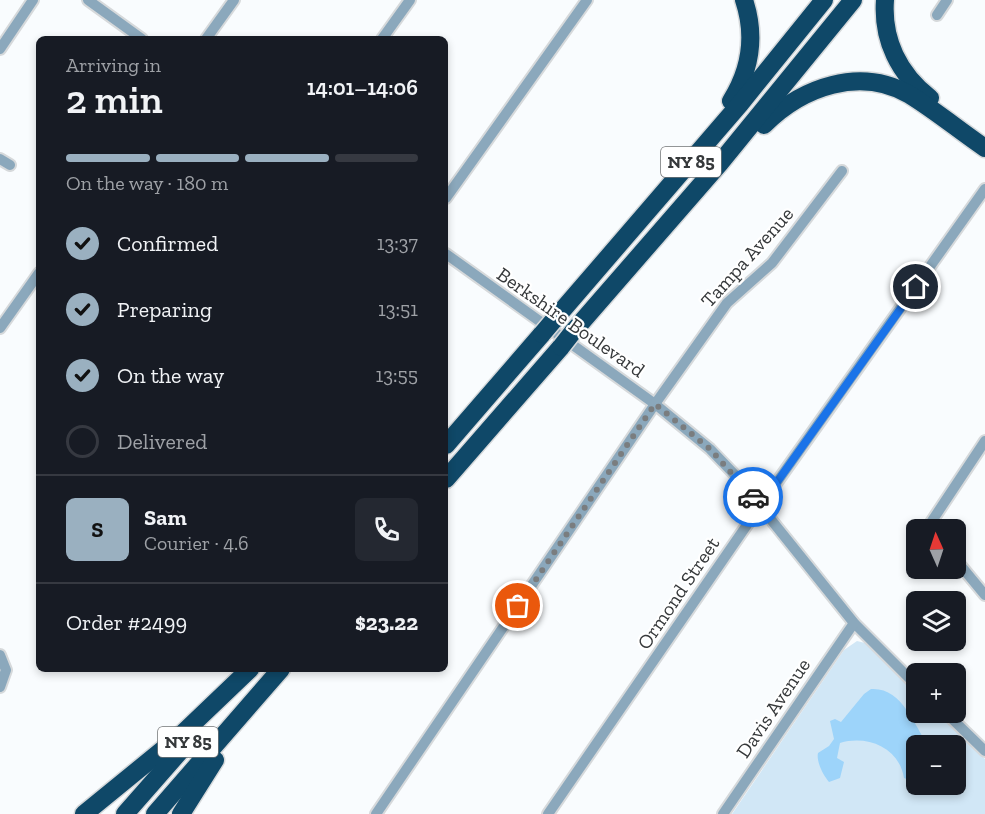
<!DOCTYPE html>
<meta charset="utf-8">
<style>
:root{--surface:#171b24;--page:#242831;--text:#f1f3f6;--muted:#9ea1a6;--line:#363941;--accent:#9ab0c0}
body{margin:0;font-family:"Zilla Slab",serif;background:var(--page);color:var(--text);height:100vh;display:flex;flex-direction:column;font-size:22px;white-space:nowrap}
*{box-sizing:border-box;margin:0}
p{font-size:20px;color:var(--muted)}
.icon{flex:none;width:33px;height:33px;fill:none;stroke:currentColor;stroke-width:2;stroke-linecap:round;stroke-linejoin:round}
.map{position:relative;flex:1;overflow:hidden}
.drawer{position:absolute;left:36px;top:36px;width:412px;height:636px;display:flex;flex-direction:column;background:var(--surface);border-radius:9px;box-shadow:0 3px 9px #0003}
.drawer>*{flex:none}
.needle{width:39px;rotate:357deg}
.tools{position:absolute;left:906px;top:519px;display:grid;gap:12px}
.tools a{display:grid;place-items:center;width:60px;height:60px;border-radius:9px;background:var(--surface);box-shadow:0 3px 9px #0003;font-size:30px}
.pin{position:absolute;display:grid;place-items:center;width:51px;height:51px;color:#fff;margin:-26px;border:3px solid #fff;border-radius:50%;box-shadow:0 2px 6px #0007}
.courier{position:absolute;display:grid;place-items:center;width:60px;height:60px;margin:-30px;border:4px solid #1a73e8;border-radius:50%;background:#fff;color:#222;box-shadow:0 2px 8px #0007}
.head em{font-style:normal;font-weight:600}
.head div{display:flex;flex-direction:column-reverse}
.head{display:flex;align-items:center;justify-content:space-between;height:102px;padding:0 30px}
h1{font-size:39px;font-weight:600;line-height:45px}
.bar{display:grid;grid-template-columns:repeat(4,1fr);gap:9px 6px;align-content:center;height:72px;padding:0 30px}
.bar i{height:8px;border-radius:4px;background:var(--line)}
.bar .selected{background:var(--accent)}
.bar p{grid-column:span 4}
.line{display:flex;align-items:center;gap:15px;padding:0 30px;border-top:2px solid var(--line)}
.line div{flex:1}
.round{display:grid;place-items:center;flex:none;width:63px;height:63px;border-radius:9px;background:var(--page)}
ol{padding:0 30px;list-style:none}
li{display:flex;align-items:center;gap:18px;height:66px}
li p{margin-inline-start:auto}
li .icon{padding:6px;border-radius:50%;background:var(--accent);color:#111;stroke-width:4}
li:last-child{color:var(--muted)}
li i{width:33px;height:33px;border:3px solid var(--line);border-radius:50%}
.map>svg:first-child{display:block}
</style>
<div class="map">
<svg width="985" height="814" viewBox="0 0 985 814">
<rect width="100%" height="100%" fill="#f9fcfe"/>
<path fill="#d1e7f6" fill-rule="evenodd" d="M857 641 865 643 916 693V712L937 713 985 759V814H732L844 650ZM916 746H956V784H916Z"/>
<path fill="#9dd4fa" d="M871 689C902 687 914 725 928 745L916 746V783L904 778C899 747 867 735 840 743L837 758 844 762 840 778 829 782C823 775 816 761 818 753L829 746 834 739 830 721 835 719 841 722 864 694Z"/>
<g fill="none" stroke-linecap="round" stroke-linejoin="round">
<g stroke="#d6d9db" stroke-width="14">
<g id="street">
<polyline points="88,0 142,39"/>
<polyline points="937,15 947,0"/>
<polyline points="206,39 234,0"/>
<polyline points="382,39 410,0"/>
<polyline points="0,49 33,0"/>
<polyline points="0,159 10,165"/>
<polyline points="446,198 587,0"/>
<polyline points="446,254 655,404 710,449 736,476 854,623 916,685"/>
<polyline points="0,328 39,273"/>
<polyline points="926,530 985,441"/>
<polyline points="956,560 985,595"/>
<polyline points="0,655 6,670 0,687"/>
<polyline points="945,712 985,751"/>
<polyline points="376,814 655,404 727,303 772,263 842,171"/>
<polyline points="548,814 760,506 985,189"/>
<polyline points="723,814 854,623"/>
</g>
</g>
<g stroke="#d6d9db" stroke-width="21">
<g id="highway">
<path d="M885 0C882 40 899 74 930 98"/>
<path d="M731 101C751 69 756 36 744 0"/>
<path d="M764 125C802 87 860 66 910 95 936 111 960 131 985 148"/>
<polyline points="553,321 740,104 824,0"/>
<polyline points="572,333 720,163 853,0"/>
<polyline points="446,445 542,334"/>
<polyline points="446,479 561,347"/>
<polyline points="84,814 182,734 250,669"/>
<polyline points="125,814 189,741"/>
<polyline points="155,814 281,669"/>
<polyline points="181,814 215,760"/>
</g>
</g>
<use href="#street" stroke="#8ba8bc" stroke-width="10"/>
<use href="#highway" stroke="#0f4868" stroke-width="18"/>
<g stroke="#d6d9db" stroke-width="21" stroke-linecap="butt">
<g id="highway-bridge">
<polyline points="542,334 553,321"/>
<polyline points="561,347 572,333"/>
</g>
</g>
<use href="#highway-bridge" stroke="#0f4868" stroke-width="18"/>
</g>
<g fill="none" stroke-linecap="round" stroke-linejoin="round">
<polyline stroke="#7a7d7f" stroke-width="6" stroke-dasharray="0 10.8" points="518,606 655,404 710,449 753,497"/>
<polyline stroke="#1a73e8" stroke-width="8" points="753,497 760,506 916,287"/>
</g>
<g text-anchor="middle" stroke-width="4.5" stroke-linejoin="round" paint-order="stroke">
<g fill="#fff" stroke="#727476" stroke-width="1.5">
<rect x="661" y="147" width="60" height="30" rx="4.5"/>
<rect x="158" y="727" width="60" height="30" rx="4.5"/>
</g>
<g font-size="18" font-weight="bold" fill="#36393b">
<text x="691" y="168">NY 85</text>
<text x="188" y="748">NY 85</text>
</g>
<g font-size="20" fill="#36393b" stroke="#fff">
<text transform="translate(747 257) rotate(-48)" y="7">Tampa Avenue</text>
<text transform="translate(571 322) rotate(35)" y="7">Berkshire Boulevard</text>
<text transform="translate(678 593) rotate(-56)" y="7">Ormond Street</text>
<text transform="translate(773 708) rotate(-56)" y="7">Davis Avenue</text>
</g>
</g>
</svg>
<div class="tools">
<a><svg class="needle" viewBox="-14 -14 28 28"><path d="M0-13l5 13h-10z" fill="#e53935"/><path d="M0 13l5-13h-10z" fill="#9ea1a6"/></svg></a>
<a><svg class="icon" aria-label="layers" viewBox="0 0 24 24"><path d="M12 4l9 5-9 5-9-5zM3 14l9 5 9-5"/></svg></a>
<a>+</a>
<a>−</a>
</div>
<div class="pin" style="left:518px;top:606px;background:#ea580c"><svg class="icon" aria-label="bag" viewBox="0 0 24 24"><path d="M5 8h14l-1 12H6zM9 8a3 3 0 0 1 6 0"/></svg></div>
<div class="pin" style="left:916px;top:287px;background:#1f2937"><svg class="icon" aria-label="home" viewBox="0 0 24 24"><path d="M3 11l9-7 9 7M6 9v11h12V9"/></svg></div>
<div class="courier" style="left:753px;top:497px"><svg class="icon" aria-label="car" viewBox="0 0 24 24"><path d="M5 17H2v-5l4-1 3-4h7l3 4 3 1v5h-3M9 17h6M6 11h13"/><circle cx="7" cy="17" r="2"/><circle cx="17" cy="17" r="2"/></svg></div>
<section class="drawer">
<div class="head"><div><h1>2 min</h1><p>Arriving in</p></div><em>14:01–14:06</em></div>
<div class="bar"><i class="selected"></i><i class="selected"></i><i class="selected"></i><i></i><p>On the way · 180 m</p></div>
<ol>
<li><svg class="icon" aria-label="check" viewBox="0 0 24 24"><path d="M5 12l5 5 9-10"/></svg>Confirmed<p>13:37</p></li>
<li><svg class="icon" aria-label="check" viewBox="0 0 24 24"><path d="M5 12l5 5 9-10"/></svg>Preparing<p>13:51</p></li>
<li><svg class="icon" aria-label="check" viewBox="0 0 24 24"><path d="M5 12l5 5 9-10"/></svg>On the way<p>13:55</p></li>
<li><i></i>Delivered</li>
</ol>
<div class="line" style="height:108px"><b class="round" style="background:var(--accent);color:#111">S</b><div><b>Sam</b><p>Courier · 4.6</p></div><a class="round"><svg class="icon" aria-label="phone" viewBox="0 0 24 24"><path d="M5 4h4l2 5-3 2q2 4 5 5l2-3 5 2v4C11 20 4 13 5 4z"/></svg></a></div>
<div class="line" style="height:78px"><div>Order #2499</div><b>$23.22</b></div>
</section>
</div>
